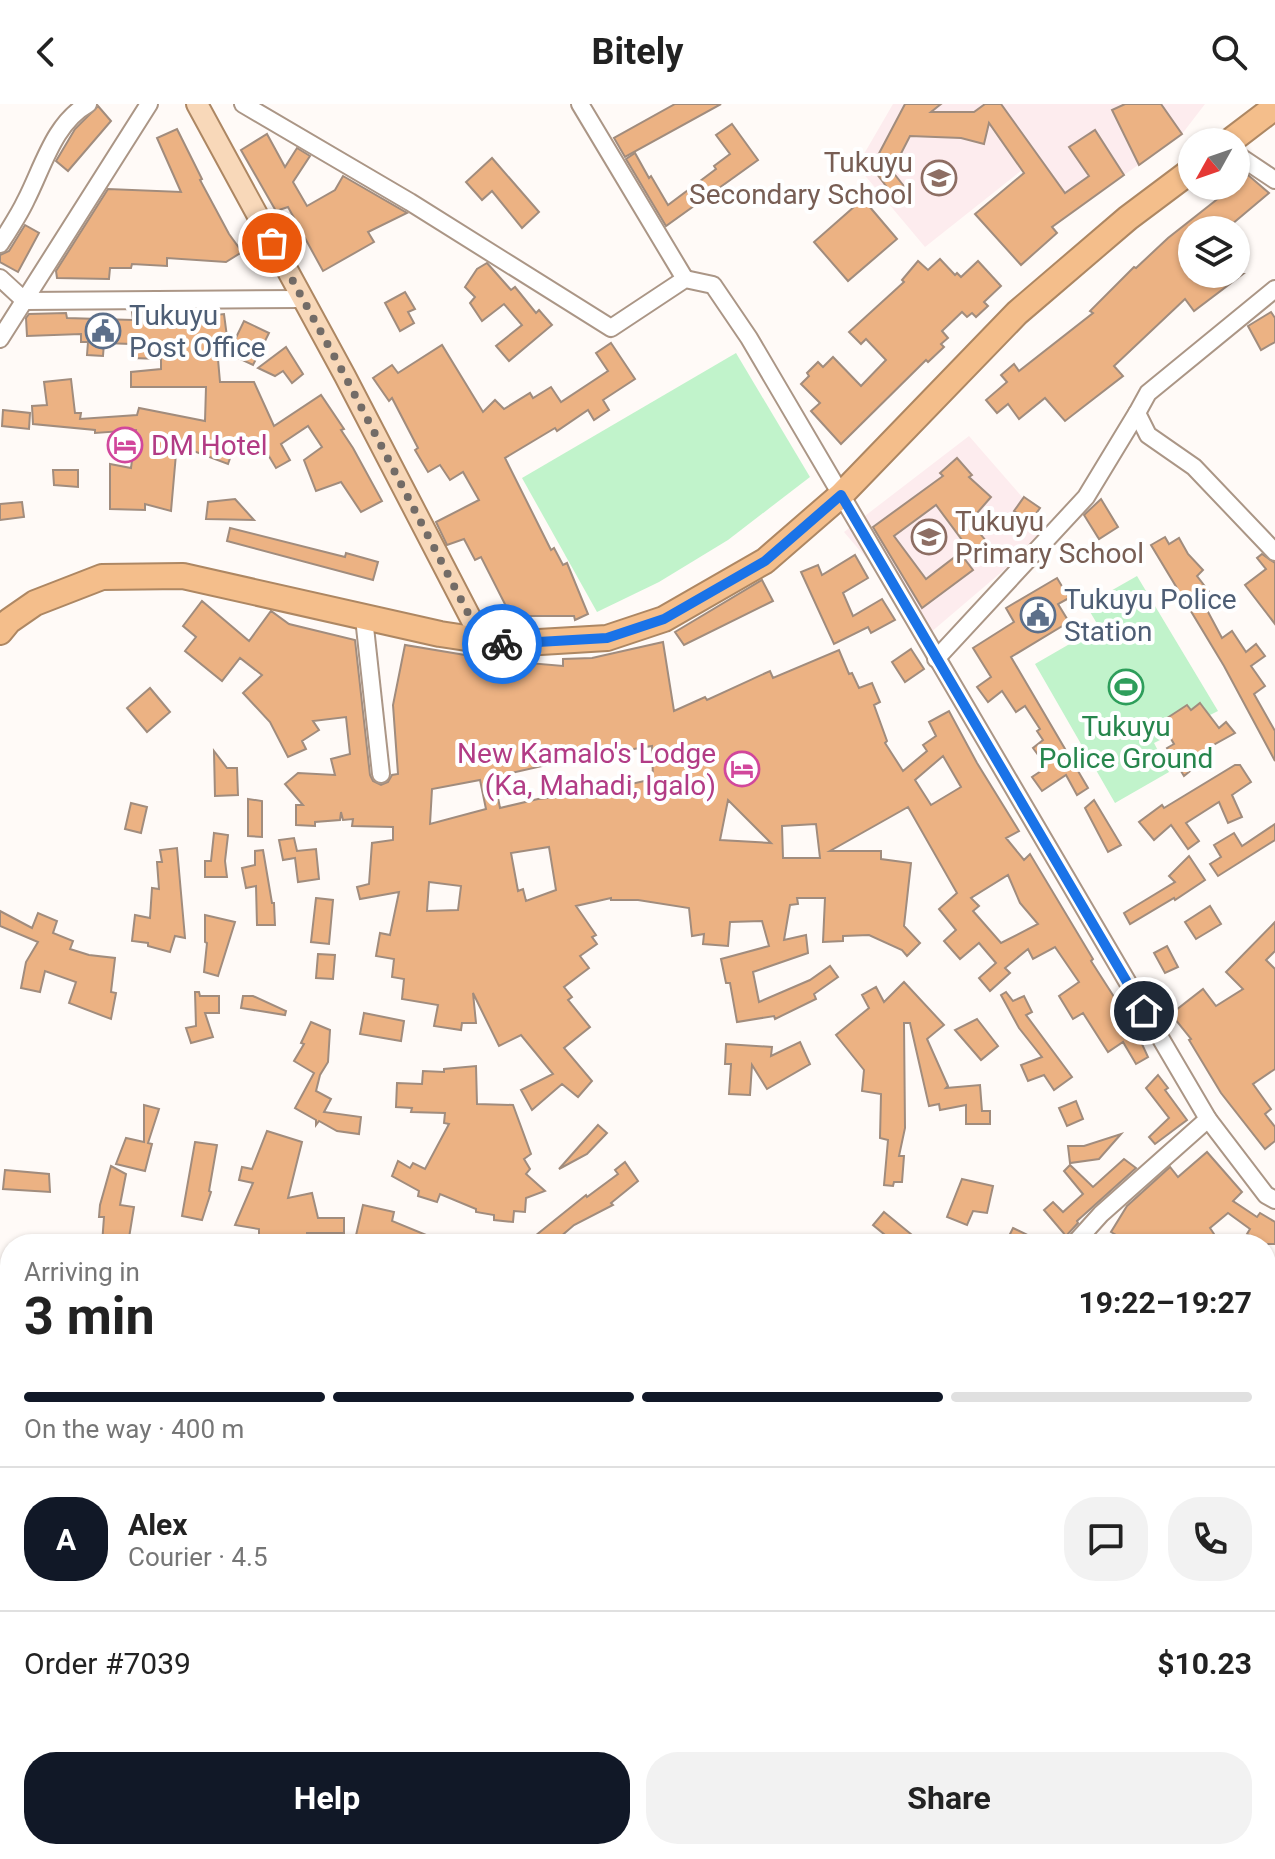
<!DOCTYPE html>
<meta charset="utf-8">
<style>
:root{--surface:#fff;--page:#f2f2f2;--text:#222;--muted:#767676;--line:#e0e0e0;--accent:#111827}
body{margin:0;font-family:Roboto,sans-serif;background:var(--page);color:var(--text);height:100vh;display:flex;flex-direction:column;font-size:30px;white-space:nowrap}
*{box-sizing:border-box;margin:0}
p{font-size:26px;color:var(--muted)}
.icon{flex:none;width:44px;height:44px;fill:none;stroke:currentColor;stroke-width:2;stroke-linecap:round;stroke-linejoin:round}
.map{position:relative;flex:1;overflow:hidden}
.sheet{position:absolute;left:0px;top:1130px;width:1276px;height:626px;display:flex;flex-direction:column;background:var(--surface);border-radius:32px 32px 0 0;box-shadow:0 2px 6px #0004}
.sheet>*{flex:none}
.needle{width:52px;rotate:230deg}
.buttons{position:absolute;left:1178px;top:24px;display:grid;gap:16px}
.buttons a{display:grid;place-items:center;width:72px;height:72px;border-radius:50%;background:var(--surface);box-shadow:0 2px 6px #0004;font-size:40px}
.pin{position:absolute;display:grid;place-items:center;width:68px;height:68px;color:#fff;margin:-34px;border:4px solid #fff;border-radius:50%;box-shadow:0 2px 8px #0007}
.courier{position:absolute;display:grid;place-items:center;width:80px;height:80px;margin:-40px;border:6px solid #1a73e8;border-radius:50%;background:#fff;color:#222;box-shadow:0 2px 10px #0007}
.overview em{font-style:normal;font-weight:700}
.overview div{display:flex;flex-direction:column-reverse}
.overview{display:flex;align-items:center;justify-content:space-between;height:136px;padding:0 24px}
h1{font-size:52px;font-weight:700;line-height:60px}
.bar{display:grid;grid-template-columns:repeat(4,1fr);gap:12px 8px;align-content:center;height:96px;padding:0 24px}
.bar i{height:10px;border-radius:6px;background:var(--line)}
.bar .on{background:var(--accent)}
.bar p{grid-column:span 4}
.line{display:flex;align-items:center;gap:20px;padding:0 24px;border-top:2px solid var(--line)}
.line div{flex:1}
.round{display:grid;place-items:center;flex:none;width:84px;height:84px;border-radius:32px;background:var(--page)}
.primary-button{display:flex;gap:16px;margin-top:auto;padding:16px 24px}
.primary-button a{flex:1;height:92px;border-radius:32px;background:var(--accent);color:#fff;font-size:32px;font-weight:700;line-height:92px;text-align:center}
.primary-button a+a{background:var(--page);color:var(--text)}
header{display:flex;justify-content:space-between;align-items:center;height:104px;padding:0 24px;background:var(--surface);font-size:36px;font-weight:700}
.map>svg:first-child{display:block}
</style>
<header><svg class="icon" aria-label="back" viewBox="0 0 24 24"><path d="M15 5l-7 7 7 7"/></svg>Bitely<svg class="icon" aria-label="search" viewBox="0 0 24 24"><circle cx="10" cy="10" r="6"/><path d="M15 15l6 6"/></svg></header>
<div class="map">
<svg width="1275" height="1755" viewBox="0 0 1275 1755">
<rect width="100%" height="100%" fill="#fffaf7"/>
<g fill="#fdecee">
<polygon points="893,0 1205,0 1182,30 1059,117 1022,66 925,143 857,62"/>
<polygon points="969,332 1051,426 930,529 844,428"/>
</g>
<g fill="#c1f3cb">
<polygon points="736,249 810,373 728,436 659,478 597,508 522,374"/>
<polygon points="1137,472 1218,607 1154,639 1169,668 1115,699 1035,560 1099,523 1086,501"/>
</g>
<g fill="#ecb283" stroke="#a18c7d" stroke-width="2" fill-rule="evenodd">
<polygon points="675,0 721,0 625,53 614,34"/>
<polygon points="905,0 941,0 931,8 974,8 985,0 1001,0 1065,89 1089,72 1069,43 1095,26 1124,71 1052,123 1057,129 1021,161 975,110 1024,69 989,19 984,40 961,34 910,32 892,67 907,86 896,95 870,61 875,57"/>
<polygon points="1125,0 1161,0 1182,30 1139,61 1112,6"/>
<polygon points="98,2 111,17 68,67 56,57 75,25"/>
<polygon points="732,20 758,56 666,122 626,55 635,49 649,74 651,72 668,101 716,65 714,62 730,50 716,31"/>
<polygon points="177,25 202,75 200,76 229,130 242,148 226,158 167,154 167,162 132,160 131,164 110,164 109,175 57,174 56,167 108,85 181,88 157,34"/>
<polygon points="267,30 285,63 297,44 310,52 293,78 307,102 335,86 343,72 407,109 368,128 374,138 323,167 288,103 276,107 241,46"/>
<polygon points="492,54 539,108 522,124 492,87 482,96 466,78"/>
<polygon points="1248,71 1269,89 1225,126 1192,126 1192,170 1243,170 1194,207 1185,195 1114,262 1123,272 1065,317 1045,294 1019,315 1008,300 997,309 986,296 1007,278 1001,271 1014,260 1019,267 1093,209 1090,207 1134,163 1136,164 1168,134"/>
<polygon points="863,95 897,135 848,177 814,138"/>
<polygon points="25,121 39,129 18,168 0,158 0,151 9,147"/>
<polygon points="940,155 955,171 957,169 961,173 978,157 1001,182 984,198 988,202 976,213 972,209 967,213 962,208 942,227 948,234 941,240 944,243 928,258 926,256 841,340 811,307 820,299 801,280 809,272 807,269 818,258 823,263 833,253 861,282 886,256 866,235 861,240 849,228 904,178 902,176 918,157 928,166"/>
<polygon points="487,159 511,186 515,183 536,209 539,206 552,221 509,257 496,242 522,221 504,200 482,217 470,199 475,193 465,183 477,165"/>
<polygon points="405,188 415,205 408,208 414,219 400,227 385,199"/>
<polygon points="187,207 188,214 224,210 229,248 244,217 269,229 253,261 217,244 220,278 254,278 274,322 321,291 344,325 341,326 353,344 382,397 361,408 341,378 316,387 304,356 322,343 308,322 281,340 290,356 276,364 264,344 235,340 228,360 191,346 189,353 176,350 171,407 145,400 145,406 110,405 110,360 131,364 136,326 95,329 95,326 33,320 32,302 47,301 44,278 71,275 75,309 81,309 80,315 137,311 139,304 205,317 206,283 131,283 131,268 161,265 161,255 131,254 131,240 104,239 103,252 87,251 88,238 81,238 81,230 27,232 26,214 29,210 66,209 67,214 133,216 132,208"/>
<polygon points="1271,208 1275,214 1275,238 1261,246 1248,222"/>
<polygon points="611,239 635,275 603,296 609,306 594,316 588,306 557,327 555,324 505,354 551,446 554,444 563,461 567,459 588,510 575,516 574,512 511,512 481,453 475,456 464,435 447,441 436,418 479,396 463,368 450,376 440,361 428,368 415,346 418,344 392,294 389,297 373,274 392,261 398,269 442,241 483,308 495,296 504,305 530,289 533,294 551,283 561,298 608,267 596,249"/>
<polygon points="286,243 303,270 292,279 283,267 275,272 258,264"/>
<polygon points="3,306 30,309 29,325 2,322"/>
<polygon points="957,354 972,371 969,373 991,393 970,417 986,437 971,448 936,401 894,432 926,475 960,449 973,466 922,504 873,423 943,372 940,369"/>
<polygon points="53,366 78,366 78,383 54,381"/>
<polygon points="1024,393 1040,404 1030,418 1014,407"/>
<polygon points="235,395 254,416 206,415 208,398"/>
<polygon points="1101,395 1118,423 1099,435 1084,411"/>
<polygon points="22,398 24,413 0,416 0,400"/>
<polygon points="230,424 345,453 346,449 378,458 373,476 227,437"/>
<polygon points="1165,433 1169,440 1179,434 1188,450 1203,466 1197,472 1217,498 1207,506 1222,534 1232,527 1246,548 1256,540 1265,552 1251,562 1265,582 1254,590 1275,627 1275,657 1224,562 1151,441"/>
<polygon points="1262,450 1275,459 1275,520 1245,481 1266,465 1257,454"/>
<polygon points="855,451 868,474 843,489 853,512 882,495 895,516 871,529 868,523 834,540 801,468 818,461 822,471"/>
<polygon points="1057,474 1069,494 1058,500 1069,518 1011,553 1088,684 1077,691 1066,671 1042,687 1032,673 1047,663 1033,644 1043,636 1037,627 1040,625 1025,602 1016,608 1002,587 988,598 977,583 991,573 973,544 1014,518 1006,504"/>
<polygon points="762,476 773,497 684,541 675,528"/>
<path d="M202 497 249 537 271 507 289 520 355 536 370 671 373 677 381 681 388 678 392 671 398 670 393 601 405 541 495 556 563 562V555L592 554 663 538 674 607 705 593 707 596 770 567 773 574 839 546 849 570 852 569 859 584 872 579 880 598 874 601 887 637 885 639 903 667 927 647 923 641 936 632 929 618 949 607 977 659 1019 727 1006 734 1024 756 1030 750 1093 855 1091 857 1136 927 1148 953 1136 960 1123 938 1108 948 1083 909 1073 915 1059 892 1079 878 1055 843 1033 855 1028 845 1005 864 1010 869 990 887 979 874 996 859 979 839 960 855 944 837 956 826 939 805 957 789 908 703 830 747H881V755L911 759 904 822 920 839 907 852 902 846 869 831 843 832V837L823 838 825 794H797L798 800 790 801 784 836 806 831 808 849 753 868 759 898 810 876 830 862 838 873 814 890 816 895 775 915 774 912 737 918 730 879H726L721 855 769 842 762 817 730 818 728 842 703 840 704 830 692 832 689 804 638 796H611V794L576 802 596 831 592 833 597 840 580 852 589 864 564 883 572 893 568 896 590 923 564 944 592 977 578 993 562 980 532 1006 521 986 553 970 521 931 499 942 473 889 476 919H462L461 926 434 922 438 901 402 895 404 875 392 873 394 855 376 852 380 829 390 831 399 788 360 795 357 783 369 780 372 739 393 736V723L352 722 353 715 343 716 341 708 340 716 315 718V722L296 721V701H303L285 680 298 669 335 671 331 655 350 650 346 613 313 617 319 626 302 637 306 645 288 653 270 618 243 589 262 571 240 554 222 577 185 547 196 533 183 522ZM652 642 653 675 575 693V691L538 695 500 704 494 673 573 655ZM943 652 961 683 931 701 915 676ZM480 676 486 705 430 720 432 685ZM728 696 771 739 720 736ZM816 720 820 754H783L782 722ZM549 743 556 786 526 797 523 785 518 787 511 749ZM1008 771 1020 799 1038 820 1001 839 973 807 979 802 971 794ZM429 778 461 782 458 806 427 807Z"/>
<polygon points="911,545 924,565 905,578 892,558"/>
<polygon points="150,584 170,608 147,628 127,604"/>
<polygon points="1200,599 1219,624 1226,618 1235,629 1190,654 1195,663 1184,672 1167,644 1174,640 1161,618 1187,601 1191,606"/>
<polygon points="214,647 227,664 237,664 238,691 215,692"/>
<polygon points="1235,661 1240,661 1251,678 1232,691 1242,713 1228,719 1219,698 1186,719 1199,737 1188,745 1171,721 1154,736 1139,718 1162,701 1164,704"/>
<polygon points="248,695 262,697 262,733 248,732"/>
<polygon points="1094,696 1121,741 1108,748 1085,704"/>
<polygon points="131,699 147,703 141,729 125,725"/>
<polygon points="1275,720 1275,736 1218,772 1210,760 1221,753 1214,741 1234,729 1242,742"/>
<polygon points="214,729 228,731 225,757 227,773 205,773 205,757 211,757"/>
<polygon points="294,734 297,747 316,745 319,775 298,778 295,754 283,756 279,736"/>
<polygon points="177,744 185,834 175,832 170,848 148,842 148,839 132,837 135,811 150,814 152,784 159,785 157,758 162,758 160,746"/>
<polygon points="263,746 272,799 274,799 275,821 257,821 256,782 246,784 242,764 255,761 255,747"/>
<polygon points="1189,752 1205,776 1175,796 1174,794 1130,820 1124,809 1175,778 1169,772"/>
<polygon points="316,794 333,796 329,840 311,838"/>
<polygon points="1210,802 1221,820 1196,835 1185,818"/>
<polygon points="0,807 32,824 38,809 57,817 53,829 73,837 70,845 89,851 115,854 111,888 116,889 111,915 69,899 76,878 45,867 40,888 21,884 26,858 38,838 0,822"/>
<polygon points="205,811 235,818 218,872 204,868 207,839 205,838"/>
<polygon points="1275,818 1275,847 1266,856 1275,865 1275,965 1253,980 1271,1005 1265,1010 1275,1023 1275,1037 1265,1045 1221,989 1189,936 1191,935 1171,910 1203,885 1216,902 1243,885 1226,868"/>
<polygon points="1167,842 1178,863 1165,869 1154,849"/>
<polygon points="318,850 335,851 333,875 316,874"/>
<polygon points="904,878 944,921 927,935 948,982 946,984 980,981 982,1007 990,1007 990,1020 966,1020 966,1001 940,1006 939,1000 929,1002 910,919 904,919 905,1024 899,1052 904,1052 902,1078 894,1078 893,1082 884,1081 888,1036 880,1034 881,990 862,987 864,966 836,931 869,904 862,891 876,883 884,898"/>
<polygon points="195,888 199,888 200,892 219,892 219,909 205,909 213,933 191,939 186,924 196,922"/>
<polygon points="1006,888 1013,897 1024,892 1032,908 1026,911 1072,973 1054,986 1044,971 1028,977 1021,961 1042,953 1019,924 1001,891"/>
<polygon points="243,892 253,892 286,907 285,911 241,904"/>
<polygon points="364,909 404,917 401,937 360,930"/>
<polygon points="977,915 998,942 981,956 955,926"/>
<polygon points="311,918 330,926 328,958 320,971 316,987 331,995 324,1008 361,1013 359,1030 337,1027 319,1017 316,1021 316,1016 295,1004 314,969 294,957 304,940 301,939"/>
<polygon points="800,938 810,960 767,985 752,961 750,991 729,990 731,960 725,960 726,940 772,943 771,952"/>
<polygon points="476,962 477,1000 513,1001 531,1050 524,1055 530,1065 526,1070 545,1087 526,1094 525,1108 514,1107 513,1118 494,1116 494,1111 476,1108 476,1105 440,1090 437,1098 418,1092 419,1087 392,1072 398,1057 410,1064 413,1059 425,1065 449,1020 444,1019 445,1009 411,1008 412,1004 396,1003 397,979 422,980 423,967 444,968 444,965"/>
<polygon points="1158,971 1168,984 1165,986 1187,1016 1155,1040 1149,1033 1169,1014 1146,984"/>
<polygon points="1076,997 1083,1015 1067,1022 1059,1004"/>
<polygon points="144,1001 159,1005 148,1039 152,1040 145,1067 116,1060 126,1034 144,1038"/>
<polygon points="598,1021 607,1029 587,1050 559,1065"/>
<polygon points="267,1027 302,1038 288,1094 312,1089 318,1114 344,1114 344,1129 307,1129 307,1133 287,1131 286,1137 259,1135 259,1125 235,1121 253,1079 239,1076 242,1063 252,1065"/>
<polygon points="1121,1030 1099,1055 1070,1059 1068,1042 1084,1042"/>
<polygon points="195,1038 217,1041 209,1087 211,1088 202,1116 182,1112"/>
<polygon points="1207,1048 1242,1088 1233,1097 1257,1113 1260,1109 1275,1118 1275,1140 1247,1140 1252,1133 1247,1130 1250,1125 1228,1109 1210,1124 1214,1130 1200,1140 1132,1140 1111,1128 1127,1102 1170,1063 1178,1073"/>
<polygon points="1124,1055 1136,1064 1077,1117 1078,1119 1066,1132 1044,1106 1053,1098 1063,1108 1083,1090 1064,1067 1070,1061 1093,1083"/>
<polygon points="625,1058 638,1077 611,1099 613,1101 574,1121 559,1134 559,1140 525,1140 586,1091 587,1093 618,1070 615,1066"/>
<polygon points="111,1062 126,1070 120,1101 134,1103 128,1140 102,1140 104,1113 99,1113 100,1101"/>
<polygon points="5,1066 49,1070 50,1088 3,1085"/>
<polygon points="962,1075 993,1082 987,1109 973,1107 967,1121 947,1113"/>
<polygon points="363,1101 394,1108 392,1117 448,1140 354,1140"/>
<polygon points="884,1108 923,1140 896,1140 873,1121"/>
<polygon points="1013,1124 1046,1140 1005,1140"/>
</g>
<g fill="none" stroke-linecap="round" stroke-linejoin="round">
<g stroke="#ab9686" stroke-width="20">
<g id="minor">
<polyline points="243,0 410,98 611,224 685,175 713,181 749,234 1208,1015 1266,1091 1275,1096"/>
<polyline points="580,0 685,175"/>
<polyline points="1236,50 1275,76"/>
<path d="M0 140C9 126 19 111 26 96 43 63 54 19 88 0"/>
<polyline points="0,174 25,197 301,195"/>
<polyline points="1275,185 1148,289 1137,309 1148,331 1194,363 1275,448"/>
<polyline points="0,235 149,0"/>
<polyline points="364,514 381,670"/>
<polyline points="936,555 1086,393 1137,309"/>
<polyline points="1074,1140 1101,1110 1208,1015"/>
<polyline points="0,1615 10,1595"/>
<polyline points="0,1673 10,1683"/>
<polyline points="129,1746 133,1755"/>
<polyline points="896,1746 898,1755"/>
</g>
</g>
<g stroke="#ad8763" stroke-width="24">
<polyline id="major" points="197,0 345,272 482,536"/>
</g>
<g stroke="#ad8763" stroke-width="28">
<g id="highway">
<polyline points="1229,38 1275,3"/>
<polyline points="0,528 9,517 35,499 102,473 183,472 440,530 506,540 607,534 664,515 765,457 841,391 1017,209 1128,114 1192,66"/>
</g>
</g>
<use href="#minor" stroke="#fff" stroke-width="16"/>
<use href="#major" stroke="#f8d8b9" stroke-width="20"/>
<use href="#highway" stroke="#f4be8b" stroke-width="24"/>
</g>
<g fill="none" stroke-linecap="round" stroke-linejoin="round">
<polyline stroke="#736c67" stroke-width="8" stroke-dasharray="0 14.4" points="272,139 345,272 482,536 502,540"/>
<polyline stroke="#1a73e8" stroke-width="10" points="502,540 607,534 664,515 765,457 841,391 1144,907"/>
</g>
<defs>
<g id="school-ring" transform="scale(1.8)"><circle r="9.5" fill="#fff" stroke="#8d6e63" stroke-width="1.5"/><path d="M0-5L7-2L0 1L-7-2ZM-4 1L0 2.5L4 1V4Q0 6-4 4Z" fill="#8d6e63"/></g>
<g id="civic-ring" transform="scale(1.8)"><circle r="9.5" fill="#fff" stroke="#5c6f8a" stroke-width="1.5"/><path d="M-.6-6.5H3V-4.5H.6V-3L4-1V1h2V6H-6V1h2V-1L-.6-3ZM-1.2 2.5V6h2.4V2.5Z" fill="#5c6f8a"/></g>
<g id="hotel-ring" transform="scale(1.8)"><circle r="9.5" fill="#fff" stroke="#d1479c" stroke-width="1.5"/><path d="M-6-4.5h1.5V1H6V5H4.5V3h-9V5H-6ZM-4 0a1.8 1.8 0 1 1 3.6 0ZM.5 0V-2.5h3Q6-2.5 6 0Z" fill="#d1479c"/></g>
<g id="stadium-ring" transform="scale(1.8)"><circle r="9.5" fill="#fff" stroke="#2e9e5b" stroke-width="1.5"/><path d="M0-5a6.5 5 0 1 0 0 10a6.5 5 0 1 0 0-10ZM-3.5-1.8h7v3.6h-7Z" fill="#2e9e5b"/></g>
</defs>
<g fill-rule="evenodd">
<use href="#school-ring" x="939" y="74"/>
<use href="#civic-ring" x="103" y="227"/>
<use href="#hotel-ring" x="125" y="341"/>
<use href="#school-ring" x="929" y="433"/>
<use href="#civic-ring" x="1038" y="511"/>
<use href="#stadium-ring" x="1126" y="583"/>
<use href="#hotel-ring" x="742" y="665"/>
</g>
<g text-anchor="middle" stroke-width="8" stroke-linejoin="round" paint-order="stroke">
<g font-size="28" fill="#785e54" stroke="#fff" text-anchor="end">
<text x="913" y="68">Tukuyu<tspan x="913" dy="32">Secondary School</tspan></text>
<text x="955" y="427" text-anchor="start">Tukuyu<tspan x="955" dy="32">Primary School</tspan></text>
</g>
<g font-size="28" fill="#4e5e75" stroke="#fff" text-anchor="start">
<text x="129" y="221">Tukuyu<tspan x="129" dy="32">Post Office</tspan></text>
<text x="1064" y="505">Tukuyu Police<tspan x="1064" dy="32">Station</tspan></text>
</g>
<g font-size="28" fill="#b23c85" stroke="#fff" text-anchor="start">
<text x="151" y="351">DM Hotel</text>
<text x="716" y="659" text-anchor="end">New Kamalo's Lodge<tspan x="716" dy="32">(Ka, Mahadi, Igalo)</tspan></text>
</g>
<g font-size="28" fill="#27864d" stroke="#fff">
<text x="1126" y="632">Tukuyu<tspan x="1126" dy="32">Police Ground</tspan></text>
</g>
</g>
</svg>
<div class="buttons">
<a><svg class="needle" viewBox="-14 -14 28 28"><path d="M0-13l5 13h-10z" fill="#e53935"/><path d="M0 13l5-13h-10z" fill="#767676"/></svg></a>
<a><svg class="icon" aria-label="layers" viewBox="0 0 24 24"><path d="M12 4l9 5-9 5-9-5zM3 14l9 5 9-5"/></svg></a>
</div>
<div class="pin" style="left:272px;top:139px;background:#ea580c"><svg class="icon" aria-label="bag" viewBox="0 0 24 24"><path d="M5 8h14l-1 12H6zM9 8a3 3 0 0 1 6 0"/></svg></div>
<div class="pin" style="left:1144px;top:907px;background:#1f2937"><svg class="icon" aria-label="home" viewBox="0 0 24 24"><path d="M3 11l9-7 9 7M6 9v11h12V9"/></svg></div>
<div class="courier" style="left:502px;top:540px"><svg class="icon" aria-label="bike" viewBox="0 0 24 24"><circle cx="6" cy="16" r="4"/><circle cx="18" cy="16" r="4"/><path d="M6 16l4-8h5l3 8M10 8l3 8H6M13 5h3"/></svg></div>
<section class="sheet">
<div class="overview"><div><h1>3 min</h1><p>Arriving in</p></div><em>19:22–19:27</em></div>
<div class="bar"><i class="on"></i><i class="on"></i><i class="on"></i><i></i><p>On the way · 400 m</p></div>
<div class="line" style="height:144px"><b class="round" style="background:var(--accent);color:#fff">A</b><div><b>Alex</b><p>Courier · 4.5</p></div><a class="round"><svg class="icon" aria-label="chat" viewBox="0 0 24 24"><path d="M4 5h16v11H9l-5 4z"/></svg></a><a class="round"><svg class="icon" aria-label="phone" viewBox="0 0 24 24"><path d="M5 4h4l2 5-3 2q2 4 5 5l2-3 5 2v4C11 20 4 13 5 4z"/></svg></a></div>
<div class="line" style="height:104px"><div>Order #7039</div><b>$10.23</b></div>
<div class="primary-button"><a>Help</a><a>Share</a></div>
</section>
</div>
